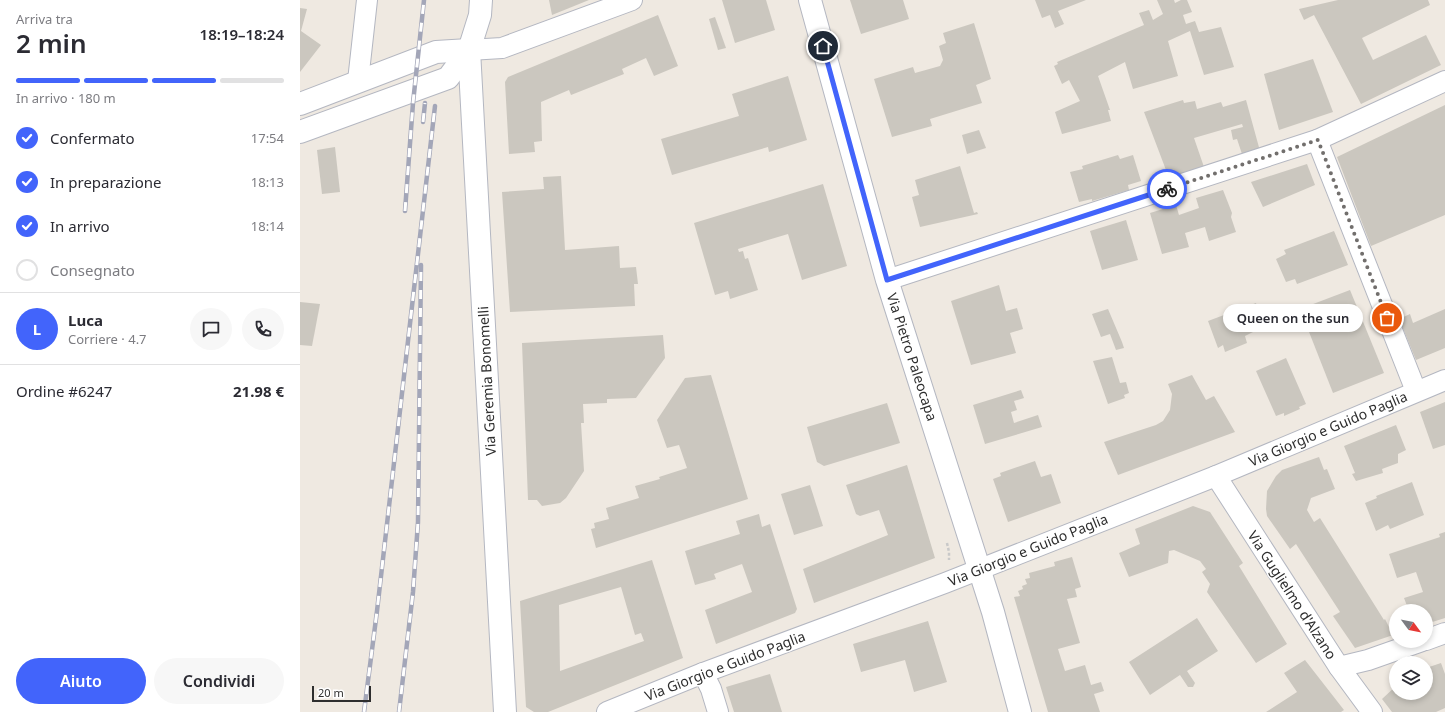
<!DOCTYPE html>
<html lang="it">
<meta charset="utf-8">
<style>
:root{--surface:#fff;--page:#f7f7f7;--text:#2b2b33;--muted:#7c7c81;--line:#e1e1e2;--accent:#4264fb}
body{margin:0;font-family:"Noto Sans",sans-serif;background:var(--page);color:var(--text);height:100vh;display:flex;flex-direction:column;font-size:15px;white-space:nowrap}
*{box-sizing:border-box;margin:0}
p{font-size:13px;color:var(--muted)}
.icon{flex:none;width:22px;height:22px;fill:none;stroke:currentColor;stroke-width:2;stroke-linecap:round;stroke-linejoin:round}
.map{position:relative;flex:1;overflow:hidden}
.sheet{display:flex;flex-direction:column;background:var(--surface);width:300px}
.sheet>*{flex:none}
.needle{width:26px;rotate:122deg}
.fabs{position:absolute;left:1089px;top:604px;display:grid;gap:8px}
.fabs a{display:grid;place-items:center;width:44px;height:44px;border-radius:50%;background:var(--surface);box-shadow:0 2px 6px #0003;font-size:20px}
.scale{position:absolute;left:12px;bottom:10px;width:59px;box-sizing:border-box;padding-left:4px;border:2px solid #2e2e2e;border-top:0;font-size:11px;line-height:14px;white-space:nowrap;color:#2e2e2e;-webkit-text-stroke:3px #fff;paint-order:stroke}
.pin{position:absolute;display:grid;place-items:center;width:34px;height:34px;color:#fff;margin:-17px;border:2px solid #fff;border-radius:50%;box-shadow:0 1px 4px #0007}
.courier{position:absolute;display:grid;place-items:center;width:40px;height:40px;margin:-20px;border:3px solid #4264fb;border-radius:50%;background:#fff;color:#222;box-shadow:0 1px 5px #0007}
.bubble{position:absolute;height:28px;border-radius:14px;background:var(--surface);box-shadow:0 2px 6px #0003;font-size:13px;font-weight:600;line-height:28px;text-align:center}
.head em{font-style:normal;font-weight:600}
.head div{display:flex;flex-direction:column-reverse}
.head{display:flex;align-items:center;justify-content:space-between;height:68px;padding:0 16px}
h1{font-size:26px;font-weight:600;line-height:30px}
.bar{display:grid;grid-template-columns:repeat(4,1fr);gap:6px 4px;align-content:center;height:48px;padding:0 16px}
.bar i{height:5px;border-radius:3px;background:var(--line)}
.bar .active{background:var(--accent)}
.bar p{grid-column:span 4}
.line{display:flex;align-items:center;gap:10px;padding:0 16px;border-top:1px solid var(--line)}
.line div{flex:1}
.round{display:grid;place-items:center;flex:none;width:42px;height:42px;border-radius:21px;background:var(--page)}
ol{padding:0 16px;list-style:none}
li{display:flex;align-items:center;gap:12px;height:44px}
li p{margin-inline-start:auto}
li .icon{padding:4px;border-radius:50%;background:var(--accent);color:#fff;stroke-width:4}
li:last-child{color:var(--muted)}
li i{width:22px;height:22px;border:2px solid var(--line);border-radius:50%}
.action{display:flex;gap:8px;margin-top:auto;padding:8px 16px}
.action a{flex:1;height:46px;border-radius:24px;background:var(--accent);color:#fff;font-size:16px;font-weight:600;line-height:46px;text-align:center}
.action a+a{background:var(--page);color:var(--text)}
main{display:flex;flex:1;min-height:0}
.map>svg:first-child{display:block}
</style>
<main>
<section class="sheet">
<div class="head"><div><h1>2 min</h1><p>Arriva tra</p></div><em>18:19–18:24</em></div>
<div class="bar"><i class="active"></i><i class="active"></i><i class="active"></i><i></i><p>In arrivo · 180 m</p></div>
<ol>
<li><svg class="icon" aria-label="check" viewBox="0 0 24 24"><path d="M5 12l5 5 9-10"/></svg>Confermato<p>17:54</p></li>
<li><svg class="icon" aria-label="check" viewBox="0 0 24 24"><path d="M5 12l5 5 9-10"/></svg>In preparazione<p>18:13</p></li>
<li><svg class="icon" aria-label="check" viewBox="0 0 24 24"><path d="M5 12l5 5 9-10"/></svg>In arrivo<p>18:14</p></li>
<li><i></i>Consegnato</li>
</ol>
<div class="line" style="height:72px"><b class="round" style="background:var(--accent);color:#fff">L</b><div><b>Luca</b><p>Corriere · 4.7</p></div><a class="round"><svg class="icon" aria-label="chat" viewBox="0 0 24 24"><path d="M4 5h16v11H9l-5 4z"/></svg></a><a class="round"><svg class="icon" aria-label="phone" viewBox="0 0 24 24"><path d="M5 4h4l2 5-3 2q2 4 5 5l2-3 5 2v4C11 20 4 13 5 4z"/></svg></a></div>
<div class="line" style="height:52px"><div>Ordine #6247</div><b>21.98 €</b></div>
<div class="action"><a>Aiuto</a><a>Condividi</a></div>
</section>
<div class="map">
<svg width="1145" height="712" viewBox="0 0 1145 712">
<rect width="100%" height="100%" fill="#efe9e1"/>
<g fill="#cbc7bf" fill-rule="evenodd">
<polygon points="249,0 289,0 252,15"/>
<polygon points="422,0 466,0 475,30 435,43"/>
<polygon points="550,0 603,0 609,19 561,34"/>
<polygon points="735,0 786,0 758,11 764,24 755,28 750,15 742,18"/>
<polygon points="857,0 874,0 875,3 881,0 887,0 892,12 883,15 886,24 895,21 899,32 921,27 934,67 904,75 890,31 868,41 878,76 833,89 825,62 798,76 810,110 808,110 811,121 762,134 755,112 780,101 769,80 762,84 754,66 758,64 757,62 844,25 839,13 849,10 853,20 863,14"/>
<polygon points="1038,0 1128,0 1130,5 1062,38 1073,60 1126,35 1141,65 1061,104 1014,15 1004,20 999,9"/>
<polygon points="0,8 7,9 1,31 21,45 0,72"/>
<polygon points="358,15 378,66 354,76 346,58 322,69 324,74 271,95 269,90 241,102 242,141 234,142 235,152 209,154 205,82 208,77"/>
<polygon points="415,17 426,48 418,50 409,19"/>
<polygon points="674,23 691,79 676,85 682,103 630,119 632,126 592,137 574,79 613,67 615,73 640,66 643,60 639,46 646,43 643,33"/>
<polygon points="1013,59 1033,112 979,130 964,74"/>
<polygon points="488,76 507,140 469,152 468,147 372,175 361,139 439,116 432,94"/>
<polygon points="883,100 884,103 895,101 897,109 921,102 923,107 946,100 960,151 943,157 937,139 933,140 931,130 943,127 942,124 894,138 904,167 869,178 844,112"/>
<polygon points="1145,105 1145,215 1071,246 1037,157"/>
<polygon points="679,130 686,148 667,154 662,135"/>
<polygon points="35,147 40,192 22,194 17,150"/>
<polygon points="818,155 820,159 833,155 841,181 828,185 829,190 792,201 792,199 779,202 770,172 783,169 782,166"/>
<polygon points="1007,164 1015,185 963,207 951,182"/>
<polygon points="660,166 674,213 677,212 678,214 620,227 612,197 619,195 615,180"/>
<polygon points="261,176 265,250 319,246 320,268 336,267 338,284 334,284 335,306 210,312 202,192 244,189 243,177"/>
<polygon points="523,184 547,266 502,280 488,234 438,249 439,252 443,251 445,259 448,258 458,290 430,299 428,291 415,295 394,223"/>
<polygon points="923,190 932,213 931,217 936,232 909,241 905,227 885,233 889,247 862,254 850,213 876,205 879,215 899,208 896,198"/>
<polygon points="826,220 838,260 802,270 790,231"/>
<polygon points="1034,231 1048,265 997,284 995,279 986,282 976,259 986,254 984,250"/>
<polygon points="699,285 706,311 717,308 723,329 710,333 716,353 671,365 651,301"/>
<polygon points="1050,290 1084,373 1033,393 1000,309"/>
<polygon points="0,302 20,304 12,346 0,345"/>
<polygon points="956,303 960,315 949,319 955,331 945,336 947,343 925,352 923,345 918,348 908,321"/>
<polygon points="808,309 822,342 824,348 816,350 810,334 801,337 792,314"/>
<polygon points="1145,309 1145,348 1116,360 1099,319 1110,314 1113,323"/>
<polygon points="363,335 365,358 336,398 307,399 307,403 283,404 284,423 281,423 284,471 266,498 260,503 242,506 237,500 228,500 222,343"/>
<polygon points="812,357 820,383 826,382 829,393 824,395 825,398 808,404 793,361"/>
<polygon points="986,358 1006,404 999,407 1000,409 984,416 984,413 976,416 956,371"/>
<polygon points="411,375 448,499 296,548 291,529 295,528 294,523 309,519 306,508 339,498 335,486 360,479 359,477 387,468 379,445 367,448 357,420 385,378"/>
<polygon points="892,375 906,400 914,396 935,432 818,475 804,442 856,425 863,421 870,410 872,394 868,384"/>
<polygon points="721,390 724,398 714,401 717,410 711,412 714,423 738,415 742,427 685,444 673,405"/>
<polygon points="1145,402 1145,445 1133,449 1120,412"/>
<polygon points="587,403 600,443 524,466 517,462 507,427"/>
<polygon points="1096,425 1106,450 1098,454 1098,463 1082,469 1083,473 1056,481 1052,474 1055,473 1044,446"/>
<polygon points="1019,457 1024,470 1027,469 1035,489 1011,498 1007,510 1014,522 1020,518 1084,620 1085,619 1093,635 1055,648 1033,616 1040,612 996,544 990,549 967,516 966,509 967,491 976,476 982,470"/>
<polygon points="735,461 741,477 751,474 761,503 708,522 693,479 701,476 700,473"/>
<polygon points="607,465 635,558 514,603 503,569 588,535 579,510 560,516 556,514 546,485"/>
<polygon points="1112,482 1124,515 1090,529 1088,525 1076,531 1065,503 1077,498 1076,496"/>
<polygon points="510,485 523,526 494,535 481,494"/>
<polygon points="893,506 910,512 943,563 939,566 987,644 956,663 907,592 910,584 902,572 906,569 900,561 874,550 869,551 868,563 829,577 819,553 840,544 835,529"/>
<polygon points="459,514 462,527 470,524 497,609 495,613 416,644 405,610 452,592 442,564 414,574 416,579 395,585 385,551 440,534 436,521"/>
<polygon points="1145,532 1145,618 1126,624 1126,611 1109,611 1104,598 1123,592 1116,572 1097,578 1089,554 1140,537 1139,534"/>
<polygon points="772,557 781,587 775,589 777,597 767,599 780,643 758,649 765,671 785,665 791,685 801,682 804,691 794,694 800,712 748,712 714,597 720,596 718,591 723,589 722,586 727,584 725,579 730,578 729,573 755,566 754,562"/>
<path d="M352 560 383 658 248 712H234L226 707 220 601ZM321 587 335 635 341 633 344 641 260 671 259 605Z"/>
<polygon points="897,618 918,651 887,671 895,683 893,687 888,687 880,675 850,695 829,662"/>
<polygon points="628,621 647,682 614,692 605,660 561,672 553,644"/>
<polygon points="1005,660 1044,710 1041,712 966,712 997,692 984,673"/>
<polygon points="1141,663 1145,674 1145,708 1136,712 1092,712 1082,699 1096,686 1096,693 1126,693 1126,672 1127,672 1126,668"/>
<polygon points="470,674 482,712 434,712 426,687"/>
</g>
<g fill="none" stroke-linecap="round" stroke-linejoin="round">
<g stroke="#b4b7c1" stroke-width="22">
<g id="street">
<polyline points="169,50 202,48 332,0"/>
<polyline points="58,81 67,0"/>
<polyline points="1017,140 1116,391"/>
<polyline points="587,280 1017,140 1145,81"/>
<polyline points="916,476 1039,667 1072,712"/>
<polyline points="1126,640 1145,633"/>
<polyline points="1039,667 1068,660 1122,641"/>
<polyline points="403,673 411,689 418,712"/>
<polyline points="307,712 403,673 645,583 916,476 1145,380"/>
</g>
</g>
<g stroke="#b4b7c1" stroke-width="24">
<g id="secondary">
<polyline points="510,0 587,280 693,612 720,712"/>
<polyline points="169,50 205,712"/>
<polyline points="0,104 136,52 169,50"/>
<polyline points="0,132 148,78 169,50 180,15 181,0"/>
</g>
</g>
<polyline stroke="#c9c9c9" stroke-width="2.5" stroke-dasharray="3 2" stroke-linecap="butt" points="647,543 649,552 649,560"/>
<use href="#street" stroke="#fff" stroke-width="20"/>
<use href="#secondary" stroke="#fff" stroke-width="22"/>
<g stroke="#a3a6b8" stroke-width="4.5">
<g id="rail">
<polyline points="123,122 125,103"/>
<polyline points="105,211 113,103 124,0"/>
<polyline points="64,712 77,611 135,106"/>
<polyline points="99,712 113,592 118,522 121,265"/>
</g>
</g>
<use href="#rail" stroke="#fff" stroke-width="3" stroke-dasharray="9" stroke-linecap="butt"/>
</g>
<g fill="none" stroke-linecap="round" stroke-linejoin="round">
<polyline stroke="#726f6d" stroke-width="4" stroke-dasharray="0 7.2" points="867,189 1018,140 1087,318"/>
<polyline stroke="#4264fb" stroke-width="5" points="523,46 587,280 867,189"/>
</g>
<g text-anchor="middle" stroke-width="3" stroke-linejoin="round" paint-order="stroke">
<g font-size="14" fill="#2e2e2e" stroke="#fff">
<text transform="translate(612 357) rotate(72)" y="5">Via Pietro Paleocapa</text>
<text transform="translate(187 381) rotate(-93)" y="5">Via Geremia Bonomelli</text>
<text transform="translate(1028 429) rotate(-23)" y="5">Via Giorgio e Guido Paglia</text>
<text transform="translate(728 550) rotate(-22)" y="5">Via Giorgio e Guido Paglia</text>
<text transform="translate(992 595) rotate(57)" y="5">Via Guglielmo d'Alzano</text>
<text transform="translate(425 666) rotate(-21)" y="5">Via Giorgio e Guido Paglia</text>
</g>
</g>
</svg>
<div class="fabs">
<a><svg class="needle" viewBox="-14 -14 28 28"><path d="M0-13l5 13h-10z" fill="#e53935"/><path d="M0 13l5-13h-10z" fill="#7c7c81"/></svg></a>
<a><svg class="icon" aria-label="layers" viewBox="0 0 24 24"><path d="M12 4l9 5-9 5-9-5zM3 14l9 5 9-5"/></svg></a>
</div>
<div class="scale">20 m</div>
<div class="pin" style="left:1087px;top:318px;background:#ea580c"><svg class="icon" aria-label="bag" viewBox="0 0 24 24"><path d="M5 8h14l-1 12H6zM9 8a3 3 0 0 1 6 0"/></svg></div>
<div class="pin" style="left:523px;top:46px;background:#1f2937"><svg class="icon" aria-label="home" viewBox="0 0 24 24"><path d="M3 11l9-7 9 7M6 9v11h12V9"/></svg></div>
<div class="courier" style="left:867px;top:189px"><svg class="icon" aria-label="bike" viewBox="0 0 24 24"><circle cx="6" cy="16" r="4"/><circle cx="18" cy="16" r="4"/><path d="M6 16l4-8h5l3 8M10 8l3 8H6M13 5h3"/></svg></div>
<div class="bubble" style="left:923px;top:304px;width:140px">Queen on the sun</div>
</div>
</main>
